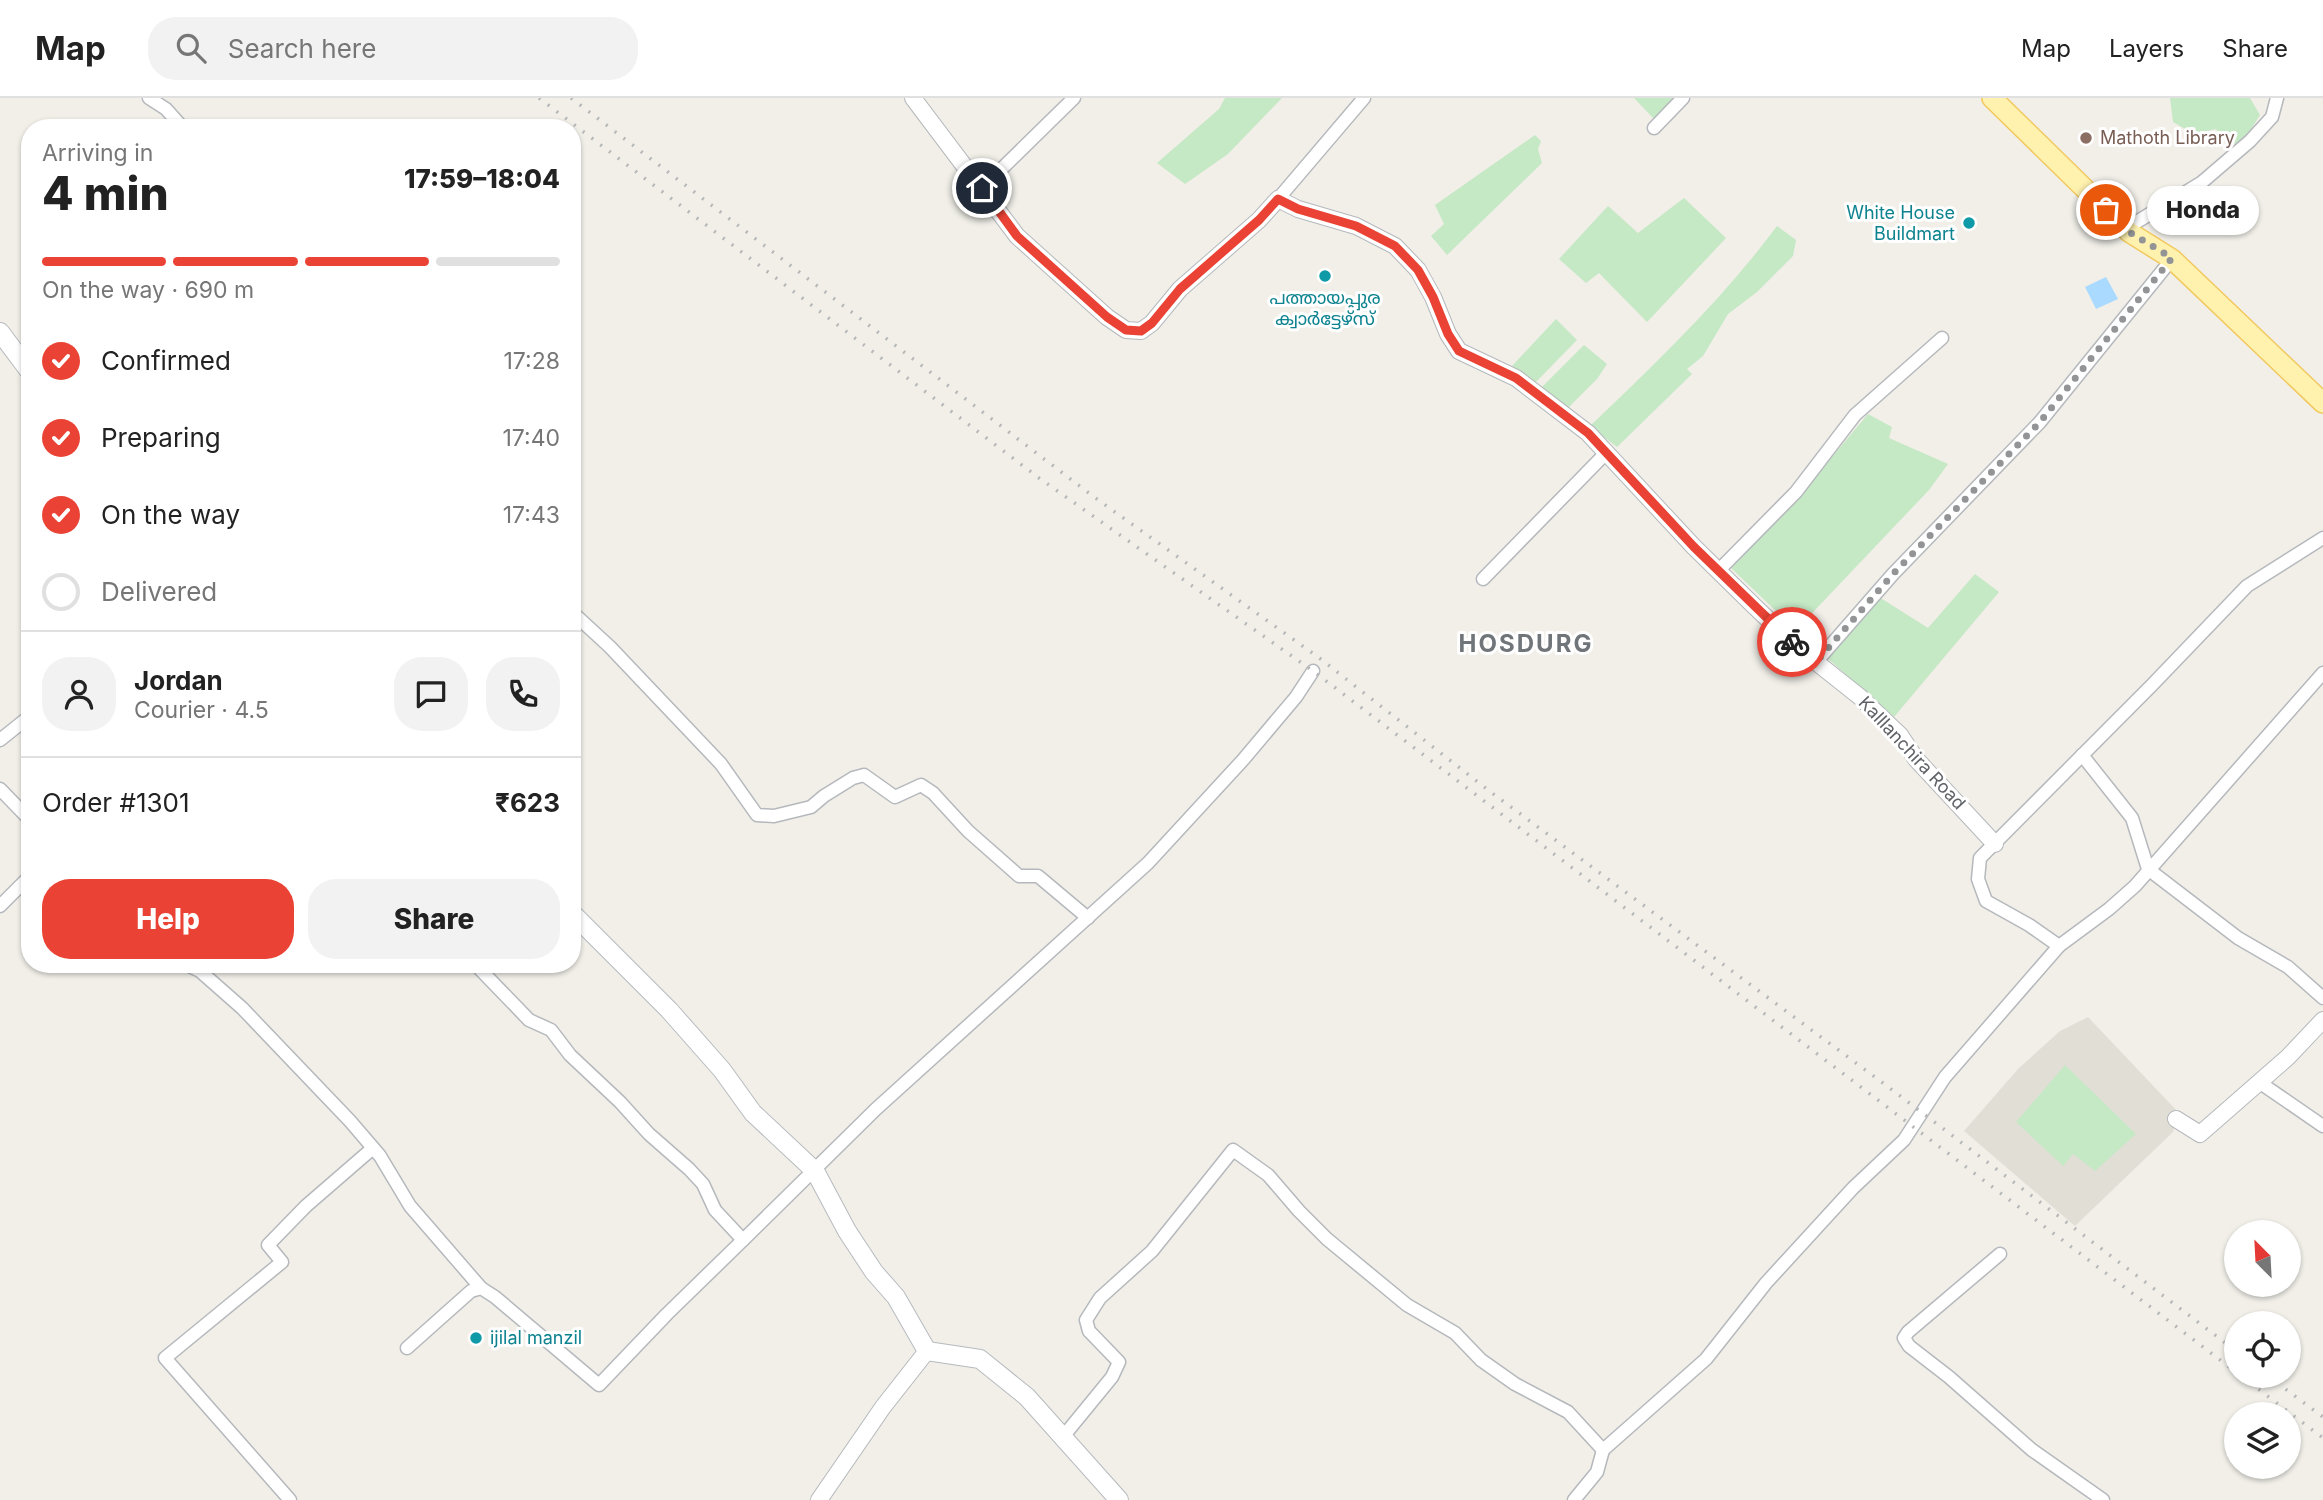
<!DOCTYPE html>
<meta charset="utf-8">
<style>
:root{--surface:#fff;--page:#f2f2f2;--text:#222;--muted:#767676;--line:#e0e0e0;--accent:#ea4335}
body{margin:0;font-family:Inter,"Noto Sans Malayalam",sans-serif;background:var(--page);color:var(--text);height:100vh;display:flex;flex-direction:column;font-size:26px;white-space:nowrap}
*{box-sizing:border-box;margin:0}
p{font-size:23px;color:var(--muted)}
.icon{flex:none;width:38px;height:38px;fill:none;stroke:currentColor;stroke-width:2;stroke-linecap:round;stroke-linejoin:round}
.map{position:relative;flex:1;overflow:hidden}
.details{position:absolute;left:21px;top:21px;width:560px;height:854px;display:flex;flex-direction:column;background:var(--surface);border-radius:28px;box-shadow:0 2px 5px #0004}
.details>*{flex:none}
.needle{width:46px;rotate:336deg}
.tools{position:absolute;left:2224px;top:1122px;display:grid;gap:14px}
.tools a{display:grid;place-items:center;width:77px;height:77px;border-radius:50%;background:var(--surface);box-shadow:0 2px 5px #0004;font-size:35px}
.pin{position:absolute;display:grid;place-items:center;width:60px;height:60px;color:#fff;margin:-30px;border:4px solid #fff;border-radius:50%;box-shadow:0 2px 7px #0007}
.courier{position:absolute;display:grid;place-items:center;width:70px;height:70px;margin:-35px;border:5px solid #ea4335;border-radius:50%;background:#fff;color:#222;box-shadow:0 2px 9px #0007}
.bubble{position:absolute;height:49px;border-radius:24px;background:var(--surface);box-shadow:0 2px 5px #0004;font-size:23px;font-weight:800;line-height:49px;text-align:center}
.head em{font-style:normal;font-weight:800}
.head div{display:flex;flex-direction:column-reverse}
.head{display:flex;align-items:center;justify-content:space-between;height:119px;padding:0 21px}
h1{font-size:46px;font-weight:800;line-height:52px}
.bar{display:grid;grid-template-columns:repeat(4,1fr);gap:10px 7px;align-content:center;height:84px;padding:0 21px}
.bar i{height:9px;border-radius:5px;background:var(--line)}
.bar .selected{background:var(--accent)}
.bar p{grid-column:span 4}
.line{display:flex;align-items:center;gap:18px;padding:0 21px;border-top:2px solid var(--line)}
.line div{flex:1}
.round{display:grid;place-items:center;flex:none;width:74px;height:74px;border-radius:28px;background:var(--page)}
ol{padding:0 21px;list-style:none}
li{display:flex;align-items:center;gap:21px;height:77px}
li p{margin-inline-start:auto}
li .icon{padding:7px;border-radius:50%;background:var(--accent);color:#fff;stroke-width:4}
li:last-child{color:var(--muted)}
li i{width:38px;height:38px;border:4px solid var(--line);border-radius:50%}
.button{display:flex;gap:14px;margin-top:auto;padding:14px 21px}
.button a{flex:1;height:80px;border-radius:28px;background:var(--accent);color:#fff;font-size:28px;font-weight:800;line-height:80px;text-align:center}
.button a+a{background:var(--page);color:var(--text)}
header{display:flex;align-items:center;gap:42px;box-sizing:border-box;height:98px;padding:0 35px;background:var(--surface);border-bottom:2px solid var(--line)}
header strong{font-size:33px}
nav{display:flex;gap:38px;margin-inline-start:auto;font-size:24px}
.search{width:490px;height:63px;background:var(--page);display:flex;align-items:center;gap:18px;box-sizing:border-box;padding:0 24px;border-radius:28px;color:var(--muted);font-size:26px}
.map>svg:first-child{display:block}
</style>
<header>
<strong>Map</strong>
<div class="search"><svg class="icon" aria-label="search" viewBox="0 0 24 24"><circle cx="10" cy="10" r="6"/><path d="M15 15l6 6"/></svg>Search here</div>
<nav><a>Map</a><a>Layers</a><a>Share</a></nav>
</header>
<div class="map">
<svg width="2323" height="1402" viewBox="0 0 2323 1402">
<rect width="100%" height="100%" fill="#f1efe8"/>
<polygon fill="#e1ded6" points="2088,919 2179,1015 2173,1034 2075,1128 1964,1033 2018,971 2060,933"/>
<g fill="#c5e8c5">
<polygon points="1225,0 1282,0 1228,56 1185,86 1157,65 1219,11"/>
<polygon points="1634,0 1679,0 1656,23"/>
<polygon points="2170,0 2250,0 2260,17 2246,39 2231,48 2216,31 2194,36 2173,24"/>
<polygon points="1535,37 1541,43 1538,51 1542,65 1447,157 1431,138 1444,126 1435,107"/>
<polygon points="1684,100 1726,140 1647,224 1599,175 1586,185 1559,161 1608,108 1638,135"/>
<path d="M1777 128 1796 142 1793 158 1757 194 1728 216 1703 258 1687 271 1692 276 1617 349 1590 328C1656 265 1723 201 1777 128Z"/>
<polygon points="1556,221 1577,242 1533,287 1512,268"/>
<polygon points="1584,247 1607,266 1597,281 1565,313 1539,292"/>
<polygon points="1868,316 1892,329 1889,340 1948,366 1929,392 1796,532 1731,470 1742,453 1791,408"/>
<polygon points="1975,476 1999,494 1894,619 1825,558 1879,499 1928,530"/>
<polygon points="2065,967 2136,1036 2095,1073 2073,1056 2063,1068 2016,1024"/>
</g>
<polygon fill="#aadaff" points="2106,179 2118,201 2096,211 2085,189"/>
<g fill="none" stroke-linecap="round" stroke-linejoin="round">
<g stroke="#b5b8bc" stroke-width="15">
<g id="minor">
<polyline points="149,0 166,11 183,30"/>
<polyline points="1654,30 1683,0"/>
<polyline points="982,90 1074,0"/>
<polyline points="1278,101 1364,0"/>
<polyline points="2125,131 2201,85 2250,43 2272,19 2277,0"/>
<polyline points="1719,472 1796,394 1855,317 1942,240"/>
<polyline points="1483,481 1606,355"/>
<polyline points="572,514 610,549 721,666 757,717 774,718 811,709 824,698 853,680 864,677 895,699 921,687 933,695 968,733 1019,778 1038,778 1088,820"/>
<polyline points="1816,564 1893,476 2040,324 2172,161"/>
<polyline points="0,642 30,618"/>
<polyline points="2082,657 2132,720 2148,771 2238,840 2288,869 2323,900"/>
<polyline points="0,691 30,722"/>
<polyline points="0,808 30,778"/>
<polyline points="2059,848 2109,811 2135,788 2323,575"/>
<polyline points="185,866 200,873 242,910 350,1023 380,1058 410,1108 481,1190"/>
<polyline points="475,866 529,922 551,932 570,957 620,1004 649,1036 689,1071 703,1086 715,1112 743,1142 876,1011 1148,765 1242,663 1296,599 1313,573"/>
<polyline points="2259,984 2323,1028"/>
<polyline points="2000,1156 1908,1234 1904,1240 1909,1248 1949,1279 2032,1352 2103,1402"/>
<polyline points="407,1250 471,1193 481,1190 495,1199 599,1287 667,1216 743,1142"/>
<polyline points="1062,1340 1112,1279 1119,1264 1089,1233 1086,1222 1100,1200 1152,1153 1233,1052 1268,1077 1299,1113 1327,1141 1407,1207 1455,1235 1481,1262 1515,1286 1568,1314 1603,1352 1706,1261 1766,1185 1853,1090 1904,1042 1945,979 2059,848 2029,827 1986,803 1978,781 1980,760 2152,587 2247,488 2323,440"/>
<polyline points="290,1402 165,1260 282,1164 268,1147 306,1108 373,1050"/>
<polyline points="1574,1402 1597,1374 1603,1352"/>
</g>
</g>
<g stroke="#b5b8bc" stroke-width="18">
<g id="tertiary">
<polyline points="913,0 1017,138 1107,219 1126,232 1141,233 1152,225 1180,191 1259,122 1278,101 1298,111 1356,128 1395,148 1418,172 1433,199 1448,236 1459,253 1516,280 1588,335 1694,449 1752,506 1797,549 1860,599 1900,637 1916,661 1995,746"/>
<polyline points="2176,1021 2200,1036 2288,959 2323,922"/>
<polyline points="819,1402 883,1309 927,1253"/>
</g>
</g>
<g stroke="#b6babf" stroke-width="20">
<g id="secondary">
<polyline points="0,234 30,274"/>
<polyline points="572,815 669,912 722,972 753,1015 815,1073 847,1133 874,1174 896,1199 927,1253 980,1261 1027,1299 1119,1402"/>
</g>
</g>
<g stroke="#f2c960" stroke-width="22">
<polyline id="primary" points="1992,0 2129,134 2172,161 2323,305"/>
</g>
<use href="#minor" stroke="#fff" stroke-width="12"/>
<use href="#tertiary" stroke="#fff" stroke-width="16"/>
<use href="#secondary" stroke="#fff" stroke-width="18"/>
<use href="#primary" stroke="#fff2af" stroke-width="19"/>
<g stroke="#b6b7b8" stroke-width="3.5" stroke-dasharray="2 9" stroke-linecap="butt">
<polyline points="539,0 1039,380 1313,573 2236,1274"/>
<polyline points="571,0 1094,399 1318,559 1488,692 1887,988 2236,1253"/>
<polyline points="2241,1278 2323,1340"/>
<polyline points="2268,1278 2323,1319"/>
</g>
</g>
<g fill="none" stroke-linecap="round" stroke-linejoin="round">
<polyline stroke="#929495" stroke-width="7" stroke-dasharray="0 12.6" points="1792,544 1816,564 1893,476 2040,324 2172,160 2129,134 2106,112"/>
<polyline stroke="#ea4335" stroke-width="9" points="982,90 1017,138 1107,219 1126,232 1141,233 1152,225 1180,191 1259,122 1278,101 1298,111 1356,128 1395,148 1418,172 1433,199 1448,236 1459,253 1516,280 1588,335 1694,449 1792,544"/>
</g>
<circle fill="#8d6e63" stroke="#fff" stroke-width="2.5" cx="2086" cy="40" r="7"/>
<g fill="#0f9aa8" stroke="#fff" stroke-width="2.5">
<circle cx="1969" cy="125" r="7"/>
<circle cx="1325" cy="178" r="7"/>
<circle cx="476" cy="1240" r="7"/>
</g>
<g text-anchor="middle" stroke-width="6" stroke-linejoin="round" paint-order="stroke">
<g font-size="18" fill="#785e54" stroke="#fff" text-anchor="start">
<text x="2100" y="46">Mathoth Library</text>
</g>
<g font-size="18" fill="#0d838f" stroke="#fff" text-anchor="end">
<text x="1955" y="121">White House<tspan x="1955" dy="21">Buildmart</tspan></text>
<text x="1325" y="206" text-anchor="middle">പത്തായപ്പുര<tspan x="1325" dy="21">ക്വാർട്ടേഴ്സ്</tspan></text>
<text x="490" y="1246" text-anchor="start">ijilal manzil</text>
</g>
<g font-size="18" fill="#5f6368" stroke="#fff">
<text transform="translate(1912 655) rotate(47)" y="6">Kalllanchira Road</text>
</g>
<g font-size="24" font-weight="bold" letter-spacing="2" fill="#70757a" stroke="#fff">
<text x="1526" y="554">HOSDURG</text>
</g>
</g>
</svg>
<div class="tools">
<a><svg class="needle" viewBox="-14 -14 28 28"><path d="M0-13l5 13h-10z" fill="#e53935"/><path d="M0 13l5-13h-10z" fill="#767676"/></svg></a>
<a><svg class="icon" aria-label="locate" viewBox="0 0 24 24"><circle cx="12" cy="12" r="6"/><path d="M12 2v4M12 18v4M2 12h4M18 12h4"/></svg></a>
<a><svg class="icon" aria-label="layers" viewBox="0 0 24 24"><path d="M12 4l9 5-9 5-9-5zM3 14l9 5 9-5"/></svg></a>
</div>
<div class="pin" style="left:2106px;top:112px;background:#ea580c"><svg class="icon" aria-label="bag" viewBox="0 0 24 24"><path d="M5 8h14l-1 12H6zM9 8a3 3 0 0 1 6 0"/></svg></div>
<div class="pin" style="left:982px;top:90px;background:#1f2937"><svg class="icon" aria-label="home" viewBox="0 0 24 24"><path d="M3 11l9-7 9 7M6 9v11h12V9"/></svg></div>
<div class="courier" style="left:1792px;top:544px"><svg class="icon" aria-label="bike" viewBox="0 0 24 24"><circle cx="6" cy="16" r="4"/><circle cx="18" cy="16" r="4"/><path d="M6 16l4-8h5l3 8M10 8l3 8H6M13 5h3"/></svg></div>
<div class="bubble" style="left:2147px;top:88px;width:112px">Honda</div>
<section class="details">
<div class="head"><div><h1>4 min</h1><p>Arriving in</p></div><em>17:59–18:04</em></div>
<div class="bar"><i class="selected"></i><i class="selected"></i><i class="selected"></i><i></i><p>On the way · 690 m</p></div>
<ol>
<li><svg class="icon" aria-label="check" viewBox="0 0 24 24"><path d="M5 12l5 5 9-10"/></svg>Confirmed<p>17:28</p></li>
<li><svg class="icon" aria-label="check" viewBox="0 0 24 24"><path d="M5 12l5 5 9-10"/></svg>Preparing<p>17:40</p></li>
<li><svg class="icon" aria-label="check" viewBox="0 0 24 24"><path d="M5 12l5 5 9-10"/></svg>On the way<p>17:43</p></li>
<li><i></i>Delivered</li>
</ol>
<div class="line" style="height:126px"><a class="round"><svg class="icon" aria-label="person" viewBox="0 0 24 24"><circle cx="12" cy="8" r="4"/><path d="M4 21q1-7 8-7t8 7"/></svg></a><div><b>Jordan</b><p>Courier · 4.5</p></div><a class="round"><svg class="icon" aria-label="chat" viewBox="0 0 24 24"><path d="M4 5h16v11H9l-5 4z"/></svg></a><a class="round"><svg class="icon" aria-label="phone" viewBox="0 0 24 24"><path d="M5 4h4l2 5-3 2q2 4 5 5l2-3 5 2v4C11 20 4 13 5 4z"/></svg></a></div>
<div class="line" style="height:91px"><div>Order #1301</div><b>₹623</b></div>
<div class="button"><a>Help</a><a>Share</a></div>
</section>
</div>
